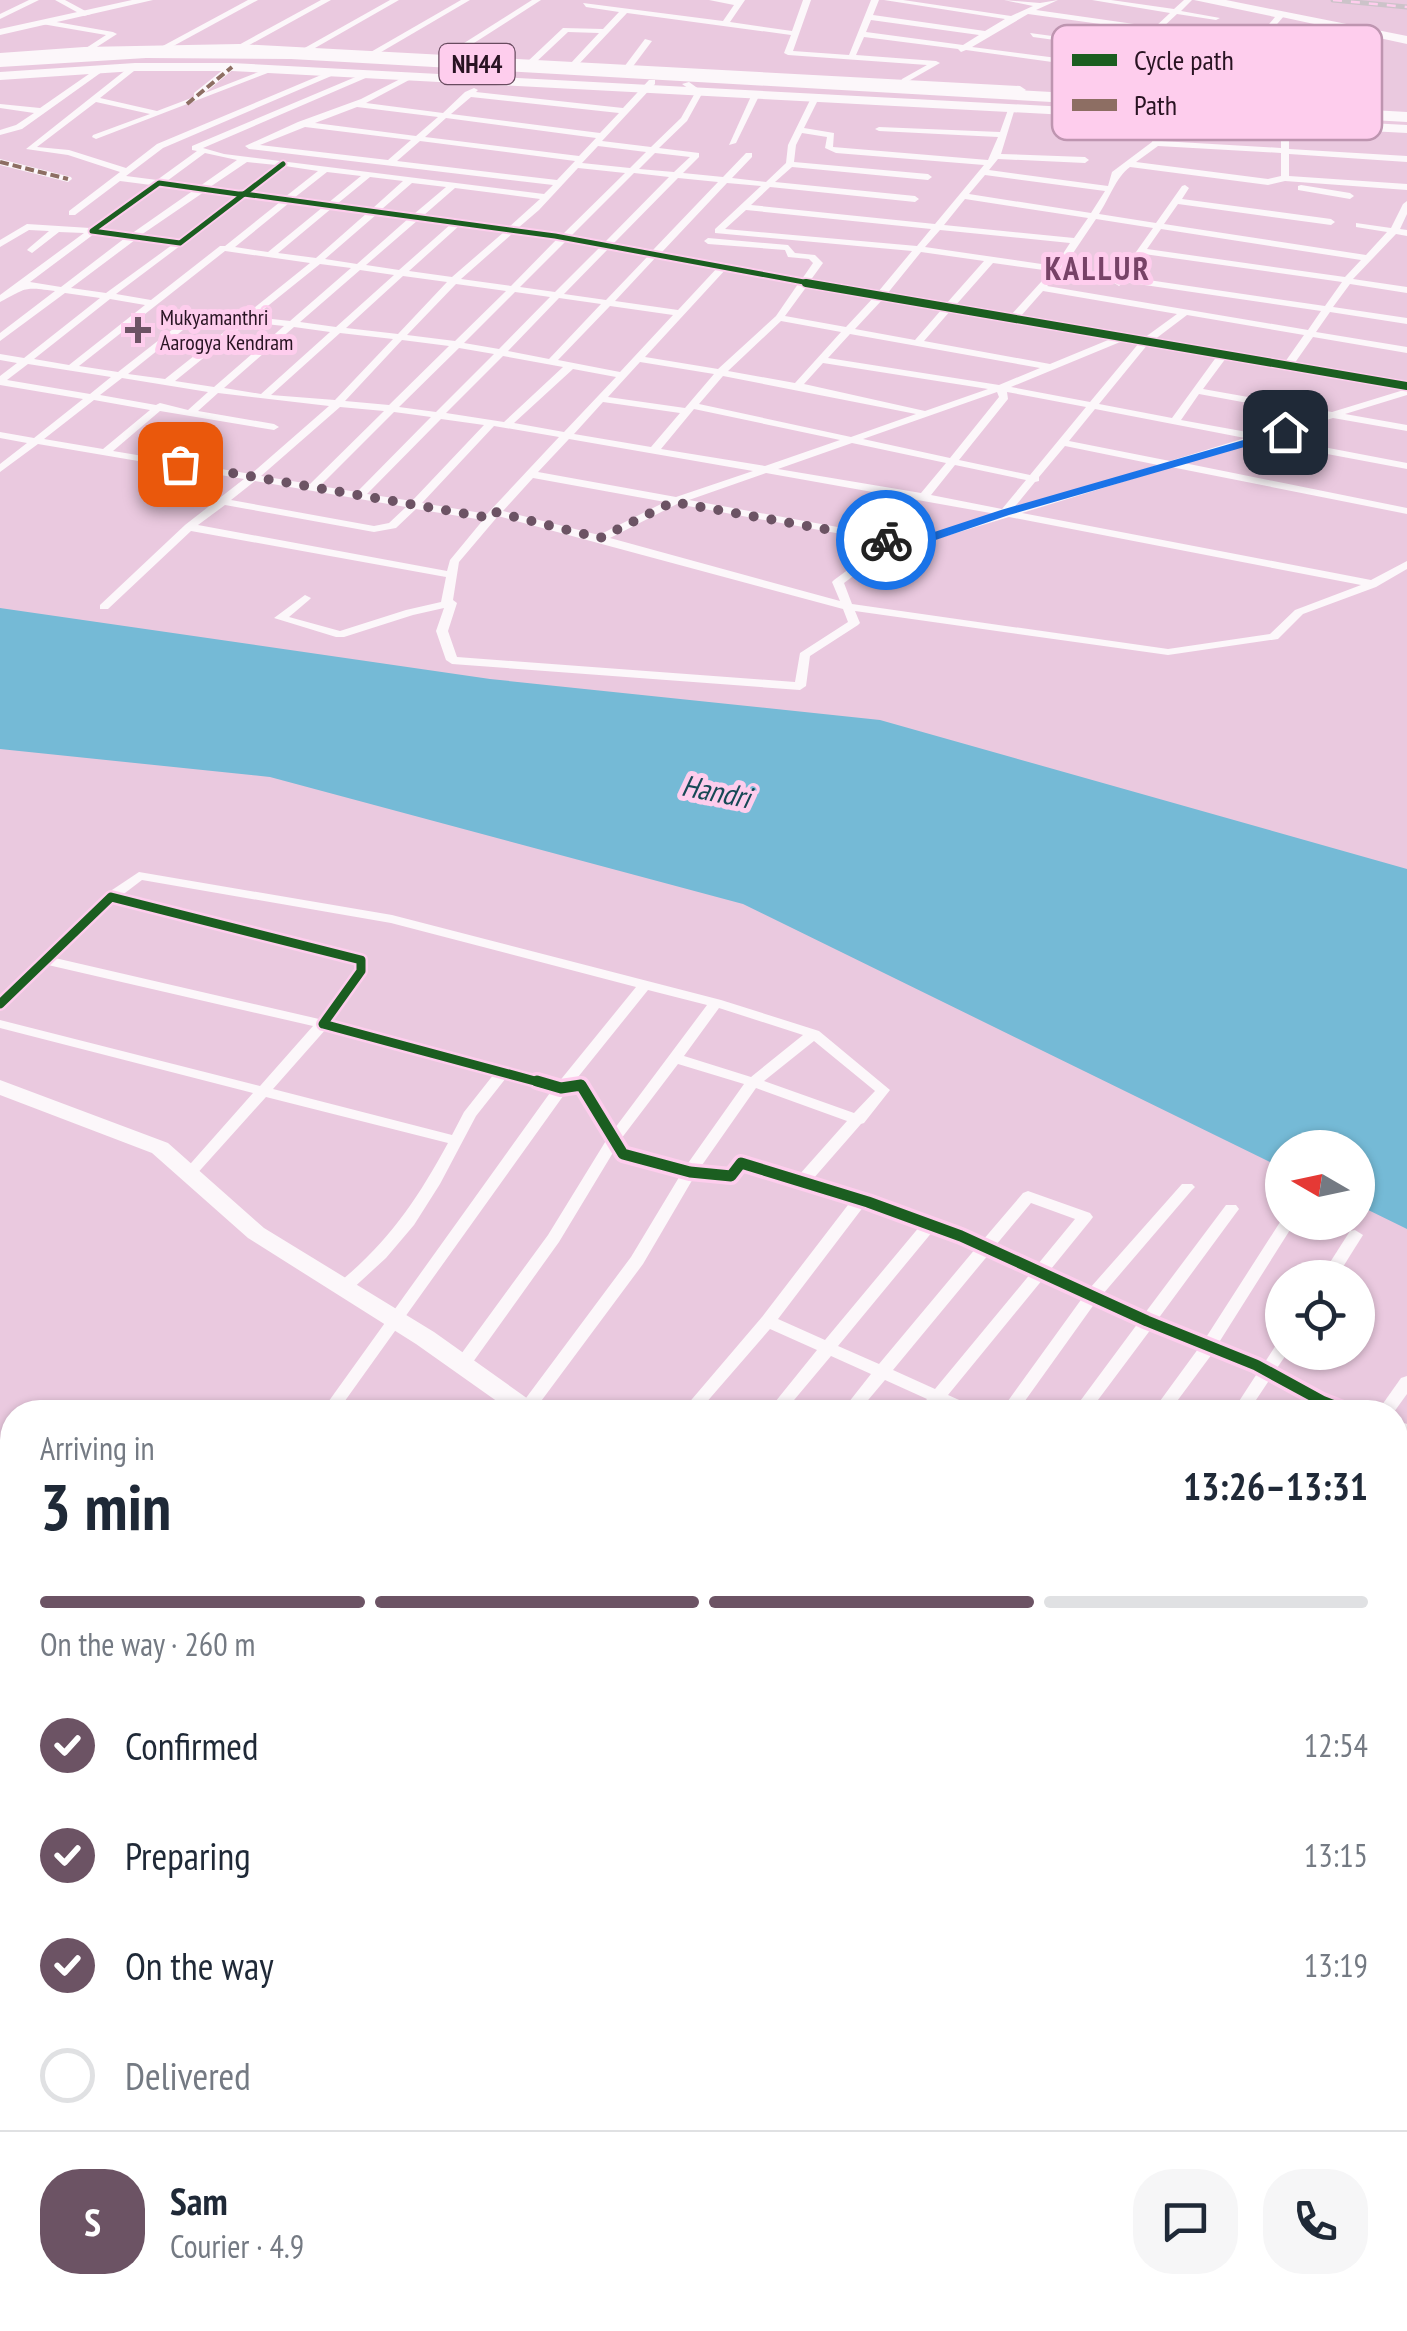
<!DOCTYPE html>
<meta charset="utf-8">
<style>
:root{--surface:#fff;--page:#f6f6f7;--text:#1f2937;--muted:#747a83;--line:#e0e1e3;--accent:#6c5364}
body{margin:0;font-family:"PT Sans Narrow",sans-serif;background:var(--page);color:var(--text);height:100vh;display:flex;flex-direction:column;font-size:38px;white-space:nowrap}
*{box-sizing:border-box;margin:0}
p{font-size:32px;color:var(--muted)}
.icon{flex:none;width:55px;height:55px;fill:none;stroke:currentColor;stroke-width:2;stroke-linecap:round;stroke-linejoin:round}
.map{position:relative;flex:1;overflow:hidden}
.sheet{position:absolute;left:0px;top:1400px;width:1408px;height:932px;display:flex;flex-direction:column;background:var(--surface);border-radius:40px 40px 0 0;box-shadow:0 2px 8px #0004}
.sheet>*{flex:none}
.needle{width:65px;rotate:279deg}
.buttons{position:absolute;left:1265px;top:1130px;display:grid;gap:20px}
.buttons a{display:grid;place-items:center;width:110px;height:110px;border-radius:50%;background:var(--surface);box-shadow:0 2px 8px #0004;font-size:50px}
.pin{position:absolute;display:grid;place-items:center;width:85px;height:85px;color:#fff;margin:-42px;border-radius:20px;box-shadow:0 5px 15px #0006}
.courier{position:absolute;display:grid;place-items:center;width:100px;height:100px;margin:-50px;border:8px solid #1a73e8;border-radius:50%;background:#fff;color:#222;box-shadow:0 2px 12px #0007}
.overview em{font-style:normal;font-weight:700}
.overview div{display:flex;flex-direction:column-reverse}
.overview{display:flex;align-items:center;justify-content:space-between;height:170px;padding:0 40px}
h1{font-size:65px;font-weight:700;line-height:75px}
.bar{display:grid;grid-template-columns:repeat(4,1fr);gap:15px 10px;align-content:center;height:120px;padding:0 40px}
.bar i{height:12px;border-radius:8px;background:var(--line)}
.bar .current{background:var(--accent)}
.bar p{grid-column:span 4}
.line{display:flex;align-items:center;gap:25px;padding:0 40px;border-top:2px solid var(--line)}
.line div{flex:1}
.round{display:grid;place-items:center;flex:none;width:105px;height:105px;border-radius:40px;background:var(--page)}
ol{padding:0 40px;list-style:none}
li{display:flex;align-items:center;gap:30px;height:110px}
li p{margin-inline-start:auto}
li .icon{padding:10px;border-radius:50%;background:var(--accent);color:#fff;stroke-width:4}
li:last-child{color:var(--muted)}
li i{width:55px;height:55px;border:5px solid var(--line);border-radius:50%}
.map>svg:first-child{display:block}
</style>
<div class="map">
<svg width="1407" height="2331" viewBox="0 0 1407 2331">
<rect width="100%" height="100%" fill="#eac9df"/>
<polygon fill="#d0bdac" points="0,1571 12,1583 12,1673 0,1691"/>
<polygon fill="#75bad6" points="0,608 490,679 880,720 1407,869 1407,1229 1358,1205 1358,1148 1282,1148 1282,1168 743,904 270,777 0,749"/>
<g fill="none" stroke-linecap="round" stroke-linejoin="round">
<g fill="#fcf7fa" fill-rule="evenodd">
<polygon points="29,0 39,0 0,19 0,14"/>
<polygon points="55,0 65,0 91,14 84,16"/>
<polygon points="248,0 258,0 166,50 159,48"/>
<polygon points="321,0 331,0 242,49 235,47"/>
<polygon points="390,0 399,0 308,52 301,50"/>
<polygon points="461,0 470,0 376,55 369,53"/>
<polygon points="532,0 541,0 449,59 442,57"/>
<path d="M709 0H745L730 22 792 31 803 0H811L793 51 849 55 871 0H879L873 15 985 31 1005 19 884 0H903L1011 16 1033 6 1004 0 1040 3 1058 0 1036 10 1155 27 1170 13 1092 0H1111L1174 9 1184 0H1192L1181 11 1220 18 1216 20 1177 14 1162 28 1255 41 1275 17 1194 0H1209L1284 16 1245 61 1192 59 1033 37 1030 33 1192 55 1243 57 1252 46 1158 32 1154 34 1151 31 1028 14 972 47 1120 66 1123 62H1129V66L1103 97 1099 95 1117 71 966 50 961 52 958 49 864 37 856 55 936 61 940 63 905 83 901 81 902 79 927 65 788 55 784 53 791 35 627 13 577 66 570 64 599 33 568 32 534 64 527 62 563 28 603 29 619 12 586 7 583 3 723 21 734 5ZM871 20 979 35 963 45 866 32Z"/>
<polygon points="45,20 113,32 117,34 89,52 86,48 106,35 42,24"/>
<polygon points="645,39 652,41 631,69 625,69 624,67"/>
<path d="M132 65 139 67 100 98 157 111 194 97V93L229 65 236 67 205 93 271 67 278 69 96 139 92 137 93 135 150 114 96 102 37 147 69 150 126 168 157 144 333 70H336V74L163 148 126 176 157 180 197 151 192 150V146L365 73 369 75 368 77 203 148 224 154 544 194 553 185 249 149 245 146 298 122 361 99 408 75H411V79L366 103 443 113 465 92 474 88 478 90 476 92 623 108 649 80H655V84L602 141 651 147 681 118 695 93 682 84 689 82 703 92 687 121 659 148 699 153V157L683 173 723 177 746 153H752V157L732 178 766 182 786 163 788 145 812 96 816 94 820 96 804 128 834 133 833 147 988 160 998 137 879 131 875 129 879 127 1000 132 1009 107 1016 105 1001 154 1085 157 1089 160 1085 163 998 159 989 170 1108 186 1112 172 1152 142 1160 116 1164 114 1168 116 1161 141 1281 148V123L1285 121 1289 123V149L1407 156V162L1289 154V176L1407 184V190L1285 181 1268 185 1130 167C1116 177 1109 199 1099 214L1156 223 1182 186 1185 185 1189 188 1182 199 1331 219 1335 222 1331 225 1178 204 1164 224 1366 255 1387 232 1356 227V223L1391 228 1403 204 1407 201V214L1400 229 1407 230V236L1396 234 1353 279 1407 287V293L1350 284 1333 307 1407 318V324L1330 312 1316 332 1407 347V353L1313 337 1294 364 1407 383V389L1226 358 1203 389 1332 412 1407 389V395L1345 414 1407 425V431L1333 418 1271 437 1407 463V469L1258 441 1184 463 1407 508V514L1171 467 1022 513 1371 580 1407 561V569L1376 587 1303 614 1278 639 1168 655 855 611 860 623 858 625 810 656 806 686 800 690 452 664 446 660 436 631 444 608 413 615 344 637H336L274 618 305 595 311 598 309 600 289 617 340 631 406 610 441 602 446 577 191 531 108 609H100V605L185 525 244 479 38 444 0 472V464L27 443 0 438V432L34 438 83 399 0 385V376L17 363 0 360V354L24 358 100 298 65 293 0 341V333L55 291C22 287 29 287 0 302V295L84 233 59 232 32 253 27 250 29 248 49 231 29 230 0 247V240L27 224 90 228 151 185 120 181 75 215H69V211L120 172 68 155 26 149ZM471 97 619 113 600 133 451 114ZM357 107 438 117 416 136 315 123ZM446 118 596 138 579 156 425 137ZM305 127 411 140 388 160 260 145ZM802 133 827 137 825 148 836 153 984 165 935 224 751 205 770 187 915 202 919 199 915 196 775 182 792 167 928 180 932 177 928 174 794 162 796 145ZM420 141 575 161 557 180 397 161ZM598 146 646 152 630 168 582 163ZM1158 146 1281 153V176L1268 179 1136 162ZM205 153 237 160 200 186 167 181ZM655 153 690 157 674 172 639 169ZM247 162 276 165 242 191 210 187ZM285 166 318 171 285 197 251 193ZM578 168 625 173 562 235 518 228 539 210ZM327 172 361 176 328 203 294 198ZM634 173 669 177 605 242 571 236ZM985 175 1105 191 1091 213 969 194ZM370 177 403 181 373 208 337 204ZM678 178 718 182 653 250 614 243ZM412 183 446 187 414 214 382 209ZM727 183 761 186 715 229V233L912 251 878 292 810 281 823 263 815 255 795 253 788 245 708 238 704 241 708 244 785 250 788 257 809 259 813 263 802 279 662 252ZM161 186 194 190 131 234 100 229ZM455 188 540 199 509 227 424 215ZM204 192 236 196 178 240 141 235ZM245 197 280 202 225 246H220L151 300 116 294ZM965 199 1088 218 1074 238 944 225ZM289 203 323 207 268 252 235 247ZM332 208 367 213 316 258 278 253ZM746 210 931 229 917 246 725 229ZM377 214 409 218 357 264 325 259ZM1096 219 1153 228 1119 276 1063 268ZM418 220 451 224 399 270 366 265ZM460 225 504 232 452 277 409 271ZM1161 229 1361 260 1345 277 1147 249ZM940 230 1070 243 1055 266 925 247ZM513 233 557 239 511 286 461 279ZM94 234 125 238 61 287 30 282ZM135 240 172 245 106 293 71 288ZM566 241 601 246 555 292 520 287ZM609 248 649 255 606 300 564 294ZM225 251 310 263 244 316 204 312 182 322 118 372 79 366ZM921 252 984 261 946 304 887 294ZM1144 254 1342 282 1325 306 1128 277ZM657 256 718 267 678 310 615 301ZM993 263 1051 271 1011 315 955 306ZM320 264 351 268 290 321 254 317ZM726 269 798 284 776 316 718 369 645 357ZM360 270 394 275 336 327 300 322ZM1060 273 1116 281 1114 283 1119 286 1124 282 1321 311 1308 330 1047 286ZM403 276 447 282 398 334 346 328ZM456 284 506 291 455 341 407 335ZM807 286 874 297 846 327 785 316ZM1043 291 1177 314 1144 338 1020 317ZM515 292 550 297 499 349 464 343ZM559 298 601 304 549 359 508 351ZM110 299 145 305 69 365 34 359ZM883 299 942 309 915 340 855 329ZM610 306 673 315 620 372 558 360ZM951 310 1113 338 1050 364 924 341ZM1187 315 1304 335 1285 362 1154 340ZM208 317 238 321 165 379 128 374 188 326ZM781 321 841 332 795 383 728 371ZM248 322 284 326 214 387 175 381ZM294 327 330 332 261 394 224 388ZM340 333 393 339 335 400 271 395ZM850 334 1040 368 999 385 828 358ZM402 340 449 346 389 405 345 401ZM1125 340 1139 343 1090 402 1011 387ZM1148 344 1217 356 1172 418 1099 404ZM459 348 494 354 436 412 399 407ZM503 356 563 367 504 422 446 413ZM640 362 714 374 685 408 608 397ZM823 363 988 389 925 411 804 384ZM28 364 111 377 90 394 7 380ZM573 369 616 377 564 432 514 423ZM723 376 916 414 851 437 699 404ZM122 378 208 392 188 410 160 403 156 405 100 395ZM997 392 999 397 950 458 863 439ZM1007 392 1086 407 1030 475 959 460 1008 399ZM218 393 329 406 251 474 113 451 160 411 274 430 279 427 274 424 198 411ZM1199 394 1319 416 1258 434 1181 420ZM94 400 150 410 103 449 44 439ZM603 402 680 413 651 447 574 434ZM340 407 384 411 310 484 261 476ZM694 409 840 440 765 466 661 449ZM1095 409 1245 438 1170 461 1069 441ZM394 412 431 417 357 492 320 486ZM441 419 484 425 412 501 367 494ZM494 426 559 437 487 514 422 503ZM569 439 753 471 676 497 538 472ZM852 443 946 463 921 493 778 469ZM1065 446 1158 465 1013 509 1035 482 1039 481V477ZM955 465 1026 480 1002 509 931 495ZM766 473 996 514 909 540 689 500ZM533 478 665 502 599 535 503 511ZM255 481 406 507 389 523 374 526 231 500ZM677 504 896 544 872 552 834 580 832 582 840 601 610 538ZM225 505 374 532 396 528 416 509 483 520 450 560 447 571 198 525ZM498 516 843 609 848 622 800 653 795 682 457 657 448 631 457 603 453 600 459 562ZM1009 517 1361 585 1295 610 1270 634 1168 649 852 604 844 583 880 556Z"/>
<polygon points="99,67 106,69 22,129 0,135 0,130 16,125 34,113 0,108 0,104 40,108"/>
<polygon points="756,92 760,94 736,143 729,145 752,94"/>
<polygon points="0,159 71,177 72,179 68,182 0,165"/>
<polygon points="1301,185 1350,193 1354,196 1350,199 1298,190 1298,186"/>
<path d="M139 872 392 915 721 1000 819 1031 890 1090 864 1123 861 1124 813 1179 867 1194 983 1240 1023 1193 1028 1191 1090 1213 1093 1217 1090 1221 1051 1269 1090 1288 1182 1184H1192L1195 1187 1192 1190 1103 1294 1145 1313 1226 1205H1236L1239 1209 1236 1213 1158 1319 1205 1339 1282 1219V1222H1295L1218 1344 1265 1362 1276 1345 1282 1344V1352H1288L1277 1368 1328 1397 1356 1408 1358 1412H1330L1270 1379 1248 1412H1232L1258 1372 1212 1354 1169 1412H1152L1198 1349 1151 1329 1089 1412H1072L1138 1323 1095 1303 1017 1412H1000L1083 1297 1043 1279 948 1395 977 1408 979 1412H957L940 1405 934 1412H917L927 1399 885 1380 858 1412H841L871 1374 831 1356 784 1412H767L817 1350 770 1329 698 1412H681L762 1317 851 1201 744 1169 736 1179 731 1181 694 1177 643 1264 533 1412H519L520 1406 631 1257 681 1174 618 1157 614 1151 559 1242 468 1369H456L454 1365 456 1361 548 1235 607 1139 577 1090 566 1092 337 1412H321L552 1090 506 1078 476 1116 440 1184 414 1225 386 1258 349 1292H337L335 1288 337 1284C388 1243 417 1200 448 1143L266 1097 194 1177 189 1179 181 1174 184 1171 253 1093 0 1028V1020L260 1086 313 1026 48 965 5 1007 0 1008V996L106 894ZM142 880 391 923 636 987 558 1083 332 1022 368 971 366 957 121 896ZM114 902 354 962V971L319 1019 55 958ZM648 990 707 1005 615 1128 586 1082H574ZM719 1008 803 1035 751 1077 684 1056ZM326 1029 494 1074 464 1112 452 1135 273 1089ZM814 1041 875 1091 854 1113 764 1081ZM678 1064 744 1084 686 1166 628 1151 621 1139ZM756 1088 847 1121 799 1175 741 1158 736 1160 727 1171 700 1168ZM1031 1203 1075 1219 1038 1264 996 1245ZM864 1206 920 1226 825 1340 778 1319ZM933 1231 976 1248 879 1364 838 1346ZM989 1254 1031 1273 935 1389 893 1370Z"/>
<polygon points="1355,1230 1363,1235 1336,1278 1320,1278 1350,1231"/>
<polygon points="1407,1376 1407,1394 1394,1412 1377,1412 1401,1378"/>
<polygon points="1395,1420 1407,1424 1407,1437 1395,1433"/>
<polygon points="1407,1509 1407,1531 1401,1542 1395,1544 1395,1521 1401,1510"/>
<polygon points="1407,1681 1407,1695 1395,1696 1395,1682"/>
<path d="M12 1836C13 1849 15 1862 0 1867 0 1853 0 1841 12 1836Z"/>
<polygon points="1395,2156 1407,2162 1407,2185 1395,2179"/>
<polygon points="773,2320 795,2320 791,2331 769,2331"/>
<polygon points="945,2320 967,2320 963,2331 941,2331"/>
<polygon points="1093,2320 1122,2320 1129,2331 1100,2331"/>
<path d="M1350 2320C1365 2320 1382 2315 1388 2331 1373 2331 1356 2331 1350 2320Z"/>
</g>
<g fill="#fcf7fa" fill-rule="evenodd">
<polygon points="132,0 153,0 0,35 0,29"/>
<polygon points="239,44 1020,86 1026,90 1020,94 239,50 84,53 0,59 0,53 84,47"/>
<polygon points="135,63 232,63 1407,125 1407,133 232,71 135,71 0,80 0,72"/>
<polygon points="0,1080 168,1143 264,1228 434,1332 538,1406 541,1412 512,1412 416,1344 248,1238 152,1153 0,1095"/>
<polygon points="1395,1938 1407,1943 1407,1971 1395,1966"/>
</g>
<polygon fill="#fcf7fa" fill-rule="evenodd" points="1202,0 1226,0 1407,36 1407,44"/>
<polygon fill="#fcf7fa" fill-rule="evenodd" points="146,48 291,49 1407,112 1407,122 291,59 146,58 0,67 0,57"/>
<g stroke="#ccc3c9" stroke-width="5">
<polyline id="rail" points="1333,0 1407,7"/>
</g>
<use href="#rail" stroke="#fecded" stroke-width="2.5" stroke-dasharray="9" stroke-linecap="butt"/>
<g stroke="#8d6e63" stroke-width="4" stroke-dasharray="9 4" stroke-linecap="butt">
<polyline points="187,104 232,67"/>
<polyline points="0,162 68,179"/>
</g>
<g stroke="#fecded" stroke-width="9">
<g id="cycleway-far3">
<polygon points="159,183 238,194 244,194 180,243 92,231"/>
<polyline points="244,194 555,236 820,285"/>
<polyline points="244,194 283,164"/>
</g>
</g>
<g stroke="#fecded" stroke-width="11">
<polyline id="cycleway-far2" points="806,283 1407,386"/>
</g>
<g stroke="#fecded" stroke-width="14">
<polyline id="cycleway-far1" points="0,1004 111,897 361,960 361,971 323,1024 546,1084"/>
</g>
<g stroke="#fecded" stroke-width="18">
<polyline id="cycleway" points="537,1081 561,1088 581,1085 623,1154 690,1172 731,1176 741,1163 868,1202 961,1236 1147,1321 1256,1365 1322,1401 1350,1412"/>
</g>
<use href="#cycleway-far3" stroke="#1b5e20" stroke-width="5"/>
<use href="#cycleway-far2" stroke="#1b5e20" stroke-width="8"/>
<use href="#cycleway-far1" stroke="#1b5e20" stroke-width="9"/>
<use href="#cycleway" stroke="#1b5e20" stroke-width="11"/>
</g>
<polygon fill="#1a73e8" points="1285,428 1289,434 1009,515 915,547 881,540 886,536 910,540 1001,510"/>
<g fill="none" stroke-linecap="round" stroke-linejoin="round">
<polyline stroke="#6c5364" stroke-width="10" stroke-dasharray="0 18" points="180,464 490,518 495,512 600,538 673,502 886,540"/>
</g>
<path fill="#6c5364" stroke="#fecded" stroke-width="4" d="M133 315h10v10h10v10h-10v10h-10v-10h-10v-10h10z"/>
<g text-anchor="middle" stroke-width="10" stroke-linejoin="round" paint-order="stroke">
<g font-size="22" fill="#281322" stroke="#fecded" text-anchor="start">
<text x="160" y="325">Mukyamanthri<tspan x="160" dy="25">Aarogya Kendram</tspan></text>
</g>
<rect fill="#fecded" stroke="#684b5f" stroke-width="2.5" x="439.5" y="44" width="75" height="40" rx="8"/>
<g font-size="25" font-weight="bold" fill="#281322">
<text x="477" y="73">NH44</text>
</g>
<g font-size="30" font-style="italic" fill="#174855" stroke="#fecded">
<text transform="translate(716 792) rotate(11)" y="10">Handri</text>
</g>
<g font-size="32" font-weight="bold" letter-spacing="2.5" fill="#774367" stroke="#fecded">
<text x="1098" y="280">KALLUR</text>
</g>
</g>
<rect x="1052" y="25" width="330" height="115" rx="15" fill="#fecded" stroke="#be95b0" stroke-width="2.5"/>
<rect x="1072" y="54" width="45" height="12" fill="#1b5e20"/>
<rect x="1072" y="99" width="45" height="12" fill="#8d6e63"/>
<g font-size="28" fill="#281322">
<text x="1134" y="70">Cycle path</text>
<text x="1134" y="115">Path</text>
</g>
</svg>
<div class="buttons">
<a><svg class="needle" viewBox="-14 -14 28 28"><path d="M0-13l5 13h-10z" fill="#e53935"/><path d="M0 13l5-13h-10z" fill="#747a83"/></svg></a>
<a><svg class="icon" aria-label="locate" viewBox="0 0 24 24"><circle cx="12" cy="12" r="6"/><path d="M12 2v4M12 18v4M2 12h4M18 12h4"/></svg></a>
</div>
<div class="pin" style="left:180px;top:464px;background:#ea580c"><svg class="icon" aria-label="bag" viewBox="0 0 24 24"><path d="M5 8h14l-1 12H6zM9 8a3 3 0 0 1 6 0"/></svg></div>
<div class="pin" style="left:1285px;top:432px;background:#1f2937"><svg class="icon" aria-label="home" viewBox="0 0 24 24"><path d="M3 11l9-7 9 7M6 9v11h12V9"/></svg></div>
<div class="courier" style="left:886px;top:540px"><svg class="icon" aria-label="bike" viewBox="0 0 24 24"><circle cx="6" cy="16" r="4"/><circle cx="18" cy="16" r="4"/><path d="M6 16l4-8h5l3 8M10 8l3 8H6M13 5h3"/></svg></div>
<section class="sheet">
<div class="overview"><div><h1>3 min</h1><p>Arriving in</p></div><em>13:26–13:31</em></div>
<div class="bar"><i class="current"></i><i class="current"></i><i class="current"></i><i></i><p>On the way · 260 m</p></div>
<ol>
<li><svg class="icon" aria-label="check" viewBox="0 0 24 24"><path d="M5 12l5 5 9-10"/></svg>Confirmed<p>12:54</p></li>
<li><svg class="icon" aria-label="check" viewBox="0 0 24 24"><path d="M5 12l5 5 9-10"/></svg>Preparing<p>13:15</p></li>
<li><svg class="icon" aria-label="check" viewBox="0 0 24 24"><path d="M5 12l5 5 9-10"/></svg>On the way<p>13:19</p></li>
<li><i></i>Delivered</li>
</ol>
<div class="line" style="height:180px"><b class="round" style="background:var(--accent);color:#fff">S</b><div><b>Sam</b><p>Courier · 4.9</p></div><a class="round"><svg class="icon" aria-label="chat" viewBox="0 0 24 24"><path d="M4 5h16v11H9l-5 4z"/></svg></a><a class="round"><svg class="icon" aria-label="phone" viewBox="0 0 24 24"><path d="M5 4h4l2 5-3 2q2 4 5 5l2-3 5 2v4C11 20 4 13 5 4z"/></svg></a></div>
</section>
</div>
